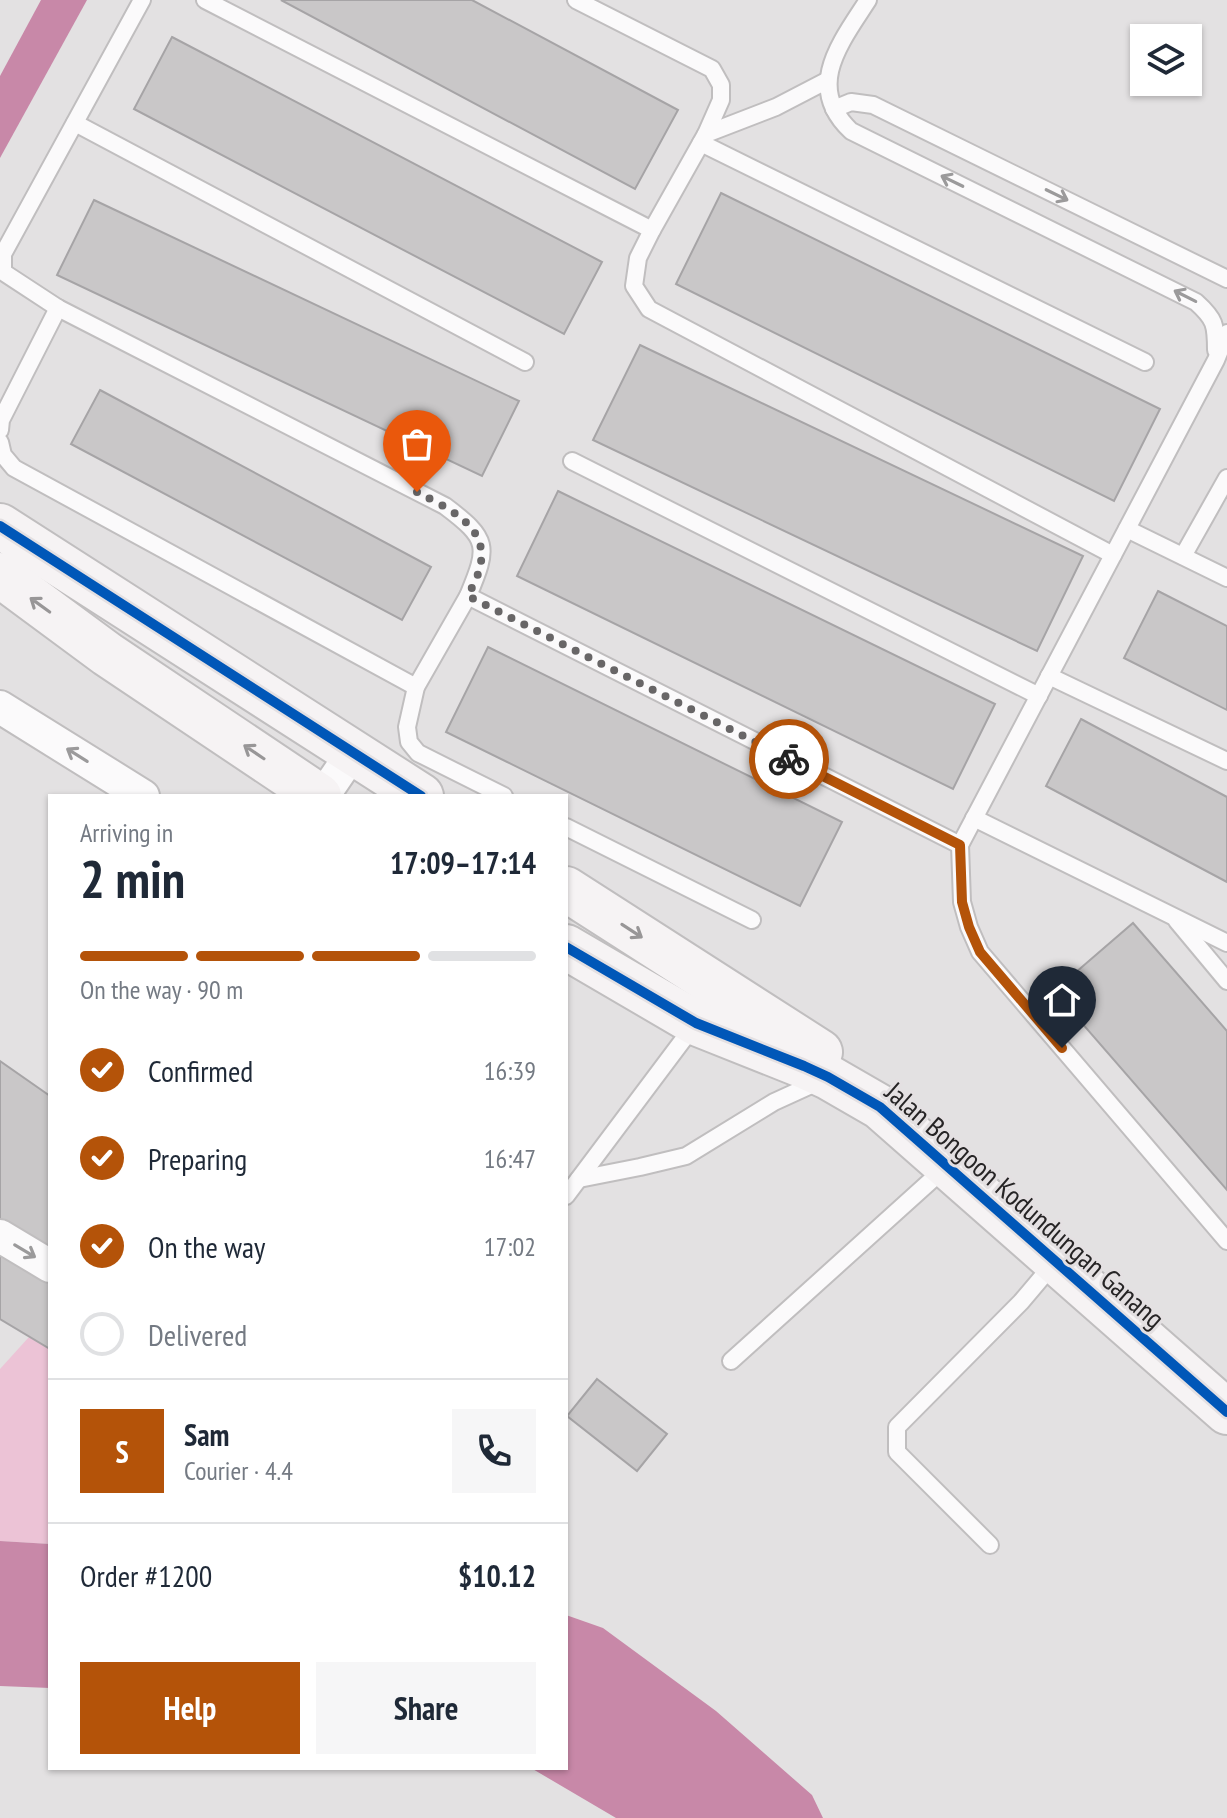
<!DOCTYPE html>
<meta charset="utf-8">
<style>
:root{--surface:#fff;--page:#f6f6f7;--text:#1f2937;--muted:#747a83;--line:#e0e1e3;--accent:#b45309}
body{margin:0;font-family:"PT Sans Narrow",sans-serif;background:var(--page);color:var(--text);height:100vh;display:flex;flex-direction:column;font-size:30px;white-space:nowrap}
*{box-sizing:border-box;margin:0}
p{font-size:26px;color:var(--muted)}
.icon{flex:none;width:44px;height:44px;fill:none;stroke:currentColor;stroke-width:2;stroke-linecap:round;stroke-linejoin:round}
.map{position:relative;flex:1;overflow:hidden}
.side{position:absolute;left:48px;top:794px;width:520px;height:976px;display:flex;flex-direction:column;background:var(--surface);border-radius:0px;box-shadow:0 2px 6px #0004}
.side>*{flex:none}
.fabs{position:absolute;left:1130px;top:24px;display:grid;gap:16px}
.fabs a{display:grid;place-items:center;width:72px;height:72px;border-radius:0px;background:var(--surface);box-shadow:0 2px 6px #0004;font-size:40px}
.pin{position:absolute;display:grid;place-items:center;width:68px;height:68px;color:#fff;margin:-82px -34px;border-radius:50% 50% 50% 0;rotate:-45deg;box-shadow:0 0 8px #0007}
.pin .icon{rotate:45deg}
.courier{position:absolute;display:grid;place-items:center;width:80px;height:80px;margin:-40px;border:6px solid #b45309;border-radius:50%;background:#fff;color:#222;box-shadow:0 2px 10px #0007}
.head em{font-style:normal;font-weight:700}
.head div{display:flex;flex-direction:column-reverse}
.head{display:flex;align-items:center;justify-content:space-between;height:136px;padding:0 32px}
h1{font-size:52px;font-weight:700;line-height:60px}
.bar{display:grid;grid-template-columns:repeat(4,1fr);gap:12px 8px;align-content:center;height:96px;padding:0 32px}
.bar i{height:10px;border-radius:6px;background:var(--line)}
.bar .on{background:var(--accent)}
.bar p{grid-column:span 4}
.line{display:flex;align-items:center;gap:20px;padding:0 32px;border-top:2px solid var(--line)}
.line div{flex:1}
.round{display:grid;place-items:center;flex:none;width:84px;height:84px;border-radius:0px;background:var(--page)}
ol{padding:0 32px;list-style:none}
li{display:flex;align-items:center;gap:24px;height:88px}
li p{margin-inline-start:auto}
li .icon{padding:8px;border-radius:50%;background:var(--accent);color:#fff;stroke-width:4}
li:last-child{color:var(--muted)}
li i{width:44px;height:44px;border:4px solid var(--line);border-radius:50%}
.cta{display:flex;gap:16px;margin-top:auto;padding:16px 32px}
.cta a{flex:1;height:92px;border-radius:0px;background:var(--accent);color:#fff;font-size:32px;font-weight:700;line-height:92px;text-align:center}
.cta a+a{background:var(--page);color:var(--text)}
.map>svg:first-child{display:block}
</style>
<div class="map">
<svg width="1227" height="1818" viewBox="0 0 1227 1818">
<rect width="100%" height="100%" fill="#e3e1e2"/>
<polygon fill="#ecc3d6" points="29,1337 50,1349 50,1544 0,1541 0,1369"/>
<g fill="#c888a8">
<polygon points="41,0 87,0 0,158 0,76"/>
<polygon points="0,1541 50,1544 50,1688 0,1686"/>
<polygon points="566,1615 603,1628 716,1711 812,1795 823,1818 616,1818 531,1768 566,1768"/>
</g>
<g fill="#c9c7c8" stroke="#a6a4a6" stroke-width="2">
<polygon points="281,0 472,0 678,110 635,189"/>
<polygon points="172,37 602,262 564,334 134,109"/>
<polygon points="721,193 1160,409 1114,501 676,284"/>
<polygon points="94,200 519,401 482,476 57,275"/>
<polygon points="640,345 1083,556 1037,651 593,440"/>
<polygon points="100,390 431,567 402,620 71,444"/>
<polygon points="558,491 995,704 953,789 517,576"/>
<polygon points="1158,591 1227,626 1227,710 1124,658"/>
<polygon points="488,647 842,822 800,906 446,732"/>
<polygon points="1081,719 1227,797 1227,882 1046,786"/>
<polygon points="1133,923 1227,1031 1227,1190 1054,991"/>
<polygon points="0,1061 50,1096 50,1349 0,1319"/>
<polygon points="597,1379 667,1434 637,1471 567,1416"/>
</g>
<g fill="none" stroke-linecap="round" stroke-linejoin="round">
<g stroke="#c0bebf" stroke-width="20">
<g id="lane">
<path d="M142 0 3 254V272L58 308 445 506C489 539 489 546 468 596L960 845"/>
<polyline points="205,0 652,230"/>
<polyline points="576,0 712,69 721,85 721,100 706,134 652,230 638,258 634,286 649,309 1113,555"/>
<path d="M868 0C841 42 804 87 851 131L1196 302C1215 319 1216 325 1216 350"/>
<polyline points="834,109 851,102 873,105 1227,279"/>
<polyline points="75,123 525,362"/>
<polyline points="706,134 776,107 828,80"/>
<polyline points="701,143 1145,362"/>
<polyline points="1227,333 1216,360 960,845 962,902 969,927 980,952 1227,1241"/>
<polyline points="0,430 1,420 58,308"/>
<polyline points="0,442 3,455 14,468 416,687"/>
<polyline points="572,461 1039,696"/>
<polyline points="1127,529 1227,578"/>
<polyline points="1183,556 1227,478"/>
<polyline points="468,596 416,687 407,727 409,742 418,753 504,796"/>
<polyline points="1049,676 1227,761"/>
<polyline points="974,818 1227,943"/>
<polyline points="566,827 752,920"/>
<polyline points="1177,921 1227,981"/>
<polyline points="579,1179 640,1167 686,1156 774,1102 820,1081"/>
<polyline points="566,1196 695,1024"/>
<polyline points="731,1361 946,1167"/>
<polyline points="990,1545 897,1452 897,1427 1021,1302 1054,1263"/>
</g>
</g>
<g stroke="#c0bebf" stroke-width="36">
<g id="street">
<polyline points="0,707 143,796"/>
<polyline points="323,796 353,752"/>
<polyline points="0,1236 50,1266"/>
</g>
</g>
<g stroke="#c0bebf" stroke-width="48">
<g id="secondary">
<polyline points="0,526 421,796"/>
<polyline points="0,575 107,654 319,796"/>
<polyline points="566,889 820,1052"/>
<polyline points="566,947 696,1023 804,1066 828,1077 880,1107 1227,1412"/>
</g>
</g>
<use href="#lane" stroke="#fbfafb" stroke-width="16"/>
<use href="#street" stroke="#fbfafb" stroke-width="32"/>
<use href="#secondary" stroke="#f6f3f4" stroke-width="44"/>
<g stroke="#e4e0e2" stroke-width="15">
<g id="cycleway">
<polyline points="0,526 421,796"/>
<polyline points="566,947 696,1023 804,1066 828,1077 880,1107 1227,1412"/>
</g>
</g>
<use href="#cycleway" stroke="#0057b8" stroke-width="10"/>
</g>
<defs><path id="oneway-shaft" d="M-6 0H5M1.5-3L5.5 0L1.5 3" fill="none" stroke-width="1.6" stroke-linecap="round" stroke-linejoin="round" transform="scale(2)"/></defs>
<g stroke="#9b9a9b">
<use href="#oneway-shaft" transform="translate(952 181) rotate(-154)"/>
<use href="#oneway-shaft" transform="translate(1057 195) rotate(26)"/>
<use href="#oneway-shaft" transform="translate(1185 296) rotate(-153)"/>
<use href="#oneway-shaft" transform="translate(77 755) rotate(-148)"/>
<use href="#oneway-shaft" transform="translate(25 1251) rotate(31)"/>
</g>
<g stroke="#989697">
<use href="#oneway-shaft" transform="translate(40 605) rotate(-144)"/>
<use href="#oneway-shaft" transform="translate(254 752) rotate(-146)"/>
<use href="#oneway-shaft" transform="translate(632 931) rotate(33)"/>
</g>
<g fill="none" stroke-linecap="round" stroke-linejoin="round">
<path stroke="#686667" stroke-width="8" stroke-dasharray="0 14.4" d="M417 492C447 508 490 526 480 567 478 577 472 587 468 596L789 759"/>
<polyline stroke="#b45309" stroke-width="10" points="789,759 960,845 962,902 969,927 980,952 1062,1048"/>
</g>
<g text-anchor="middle" stroke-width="6" stroke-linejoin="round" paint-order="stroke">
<g font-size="28" fill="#262425" stroke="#e4e0e2">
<text transform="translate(1025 1205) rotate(41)" y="10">Jalan Bongoon Kodundungan Ganang</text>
</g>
</g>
</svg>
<div class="fabs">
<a><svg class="icon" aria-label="layers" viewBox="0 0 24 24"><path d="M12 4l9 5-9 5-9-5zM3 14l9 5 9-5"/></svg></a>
</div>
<div class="pin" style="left:417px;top:492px;background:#ea580c"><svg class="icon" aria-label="bag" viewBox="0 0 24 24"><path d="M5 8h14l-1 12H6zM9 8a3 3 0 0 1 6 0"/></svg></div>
<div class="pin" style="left:1062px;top:1048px;background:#1f2937"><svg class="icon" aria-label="home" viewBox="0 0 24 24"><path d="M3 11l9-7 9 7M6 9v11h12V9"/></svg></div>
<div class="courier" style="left:789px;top:759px"><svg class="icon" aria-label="bike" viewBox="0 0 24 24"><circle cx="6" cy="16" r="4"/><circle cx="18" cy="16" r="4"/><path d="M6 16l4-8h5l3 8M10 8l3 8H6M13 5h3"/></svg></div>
<section class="side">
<div class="head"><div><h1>2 min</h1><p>Arriving in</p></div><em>17:09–17:14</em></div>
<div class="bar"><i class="on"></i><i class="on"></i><i class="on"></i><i></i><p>On the way · 90 m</p></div>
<ol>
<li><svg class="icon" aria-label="check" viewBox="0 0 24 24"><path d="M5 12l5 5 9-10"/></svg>Confirmed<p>16:39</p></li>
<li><svg class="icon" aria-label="check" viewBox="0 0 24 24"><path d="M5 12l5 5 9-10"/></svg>Preparing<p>16:47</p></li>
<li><svg class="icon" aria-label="check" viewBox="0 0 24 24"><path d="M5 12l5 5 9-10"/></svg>On the way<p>17:02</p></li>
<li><i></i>Delivered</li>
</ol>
<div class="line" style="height:144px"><b class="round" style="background:var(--accent);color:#fff">S</b><div><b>Sam</b><p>Courier · 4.4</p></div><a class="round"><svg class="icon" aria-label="phone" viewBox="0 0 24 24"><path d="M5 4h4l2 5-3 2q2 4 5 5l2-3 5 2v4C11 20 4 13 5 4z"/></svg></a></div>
<div class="line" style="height:104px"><div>Order #1200</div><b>$10.12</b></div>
<div class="cta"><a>Help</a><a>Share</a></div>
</section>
</div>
